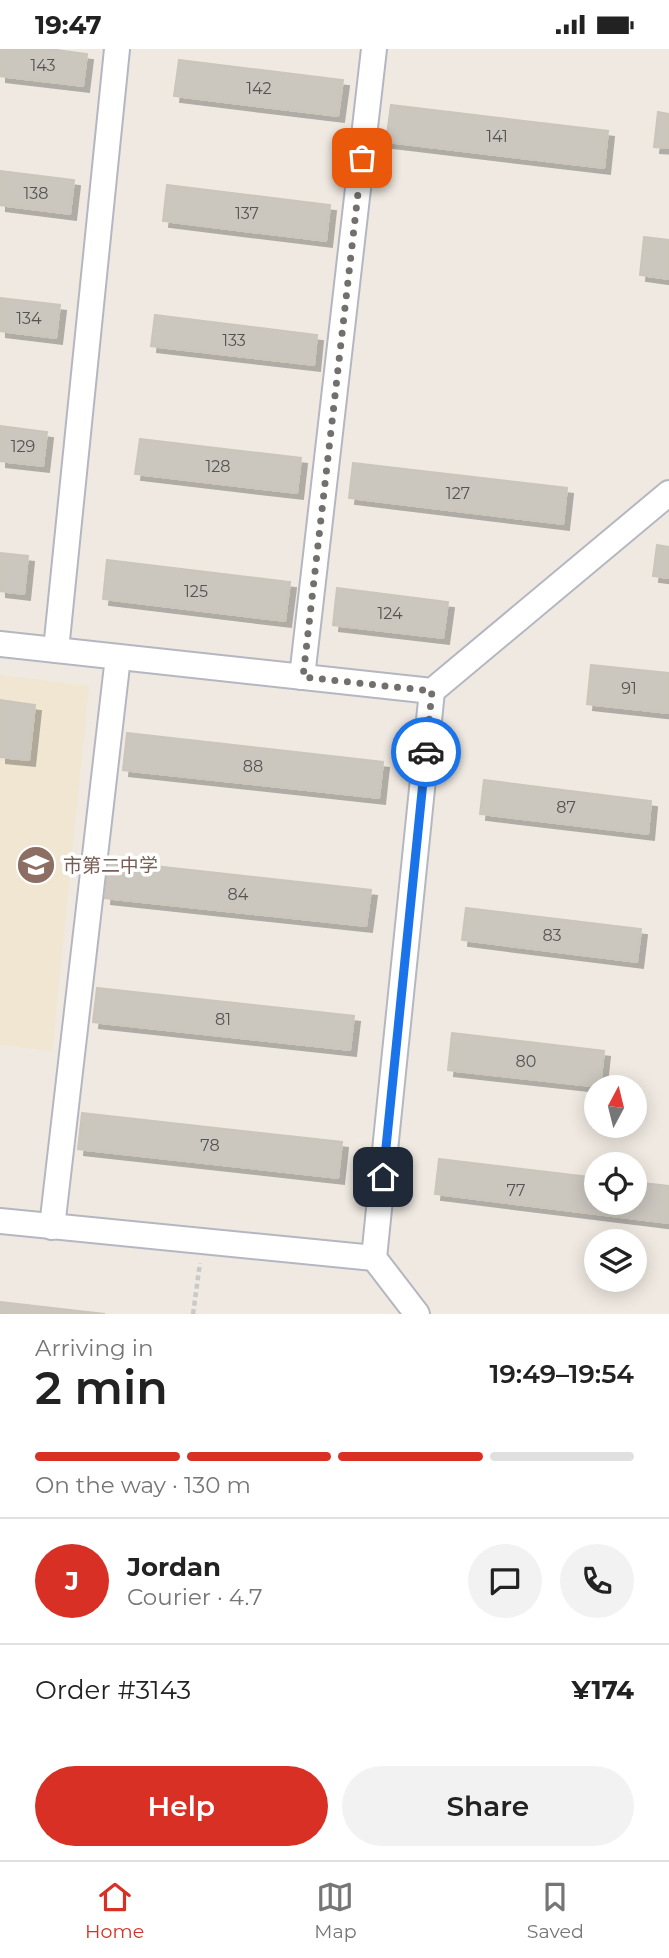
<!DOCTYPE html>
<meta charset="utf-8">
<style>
:root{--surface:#fff;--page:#f2f2f2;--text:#222;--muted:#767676;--line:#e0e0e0;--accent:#d93025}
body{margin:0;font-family:Montserrat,"Noto Sans SC",sans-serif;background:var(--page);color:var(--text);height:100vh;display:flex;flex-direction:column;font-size:26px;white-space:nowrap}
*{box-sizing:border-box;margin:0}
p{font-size:23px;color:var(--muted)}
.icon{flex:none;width:38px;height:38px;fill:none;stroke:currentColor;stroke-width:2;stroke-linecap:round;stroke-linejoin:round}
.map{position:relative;height:1265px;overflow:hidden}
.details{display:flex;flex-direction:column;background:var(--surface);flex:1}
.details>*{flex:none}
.needle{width:46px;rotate:7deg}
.tools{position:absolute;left:584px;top:1026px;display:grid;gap:14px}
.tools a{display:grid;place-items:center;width:63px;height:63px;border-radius:50%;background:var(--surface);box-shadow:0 4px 18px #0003;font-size:35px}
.pin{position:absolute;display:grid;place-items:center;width:60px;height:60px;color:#fff;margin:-30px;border-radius:14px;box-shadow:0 4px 10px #0006}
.courier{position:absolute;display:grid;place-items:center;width:70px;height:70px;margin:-35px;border:5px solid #1a73e8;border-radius:50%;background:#fff;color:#222;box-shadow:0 2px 9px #0007}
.summary em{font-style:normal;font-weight:600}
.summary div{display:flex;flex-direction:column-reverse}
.summary{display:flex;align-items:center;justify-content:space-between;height:119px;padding:0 35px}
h1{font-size:46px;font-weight:600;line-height:52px}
.bar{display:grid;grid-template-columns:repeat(4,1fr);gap:10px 7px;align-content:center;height:84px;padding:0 35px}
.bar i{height:9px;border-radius:5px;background:var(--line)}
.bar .current{background:var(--accent)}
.bar p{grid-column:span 4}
.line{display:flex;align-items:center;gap:18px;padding:0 35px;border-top:2px solid var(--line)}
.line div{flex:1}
.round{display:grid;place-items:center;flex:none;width:74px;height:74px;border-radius:37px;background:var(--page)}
.action{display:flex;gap:14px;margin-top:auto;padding:14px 35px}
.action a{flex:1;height:80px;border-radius:42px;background:var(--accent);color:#fff;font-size:28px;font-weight:600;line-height:80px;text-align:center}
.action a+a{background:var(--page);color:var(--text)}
.status{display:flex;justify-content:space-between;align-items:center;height:49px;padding:0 35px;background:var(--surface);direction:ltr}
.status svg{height:19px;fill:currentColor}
.menu{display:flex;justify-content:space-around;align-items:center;height:98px;border-top:2px solid var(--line);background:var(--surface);font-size:19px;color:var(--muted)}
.menu a{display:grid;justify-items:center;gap:4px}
.menu .current{color:var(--accent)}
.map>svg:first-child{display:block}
</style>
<div class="status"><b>19:47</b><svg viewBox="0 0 49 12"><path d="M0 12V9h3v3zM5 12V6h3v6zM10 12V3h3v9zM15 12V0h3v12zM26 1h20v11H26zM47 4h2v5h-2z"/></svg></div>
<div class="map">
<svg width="669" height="1265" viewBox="0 0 669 1265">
<defs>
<filter id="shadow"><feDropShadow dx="6" dy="6" stdDeviation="0" flood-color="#0004"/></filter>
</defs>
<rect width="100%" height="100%" fill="#efe9e1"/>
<polygon fill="#f0e6d1" points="0,626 89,637 52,1002 0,996"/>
<g fill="#cbc7bf" stroke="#cbc5ba" stroke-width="2" filter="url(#shadow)">
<polygon points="0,0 49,0 87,5 83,37 0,27"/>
<polygon points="179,11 343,31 338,67 174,47"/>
<polygon points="391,56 608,82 604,119 386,93"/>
<polygon points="658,63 669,65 669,99 654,98"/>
<polygon points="0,122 74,131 70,165 0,156"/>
<polygon points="167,136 330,156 326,192 163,172"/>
<polygon points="644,188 669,191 669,230 640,226"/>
<polygon points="0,249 60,256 56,289 0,282"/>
<polygon points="155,266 317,286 314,316 151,297"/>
<polygon points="0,377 47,383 43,417 0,412"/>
<polygon points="140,390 301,409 297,444 135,425"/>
<polygon points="353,414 567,439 563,475 349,449"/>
<polygon points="657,496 669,498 669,529 653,527"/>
<polygon points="0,504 28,507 24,545 0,542"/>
<polygon points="107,511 290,533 285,572 103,550"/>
<polygon points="337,539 448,553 443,589 333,576"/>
<polygon points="591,616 669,624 669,664 587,655"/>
<polygon points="0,651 35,656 29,711 0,708"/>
<polygon points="127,684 383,713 379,749 123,721"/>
<polygon points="484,731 651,752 648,785 480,765"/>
<polygon points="109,812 371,841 366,877 105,849"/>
<polygon points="466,859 641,880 637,913 462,891"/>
<polygon points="97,939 354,967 350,1001 93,973"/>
<polygon points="452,984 604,1002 600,1038 448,1021"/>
<polygon points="82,1064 342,1093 338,1129 78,1100"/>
<polygon points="439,1110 597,1129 597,1153 635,1153 635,1133 669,1137 669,1174 435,1145"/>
<polygon points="0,1253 105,1265 0,1265"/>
</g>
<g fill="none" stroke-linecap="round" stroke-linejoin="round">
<g stroke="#b4b7c1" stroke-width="28">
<g id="minor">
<polyline points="0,595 432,642 669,444"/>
<polyline points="56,601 117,0"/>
<polyline points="302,628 374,0"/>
<polyline points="0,1172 374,1209"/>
<polyline points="52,1178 118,608"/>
<polyline points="417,1265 374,1209 432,642"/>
</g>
</g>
<polyline stroke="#c9c9c9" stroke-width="4.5" stroke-dasharray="5 3.5" stroke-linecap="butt" points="193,1265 200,1214"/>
<use href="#minor" stroke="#fff" stroke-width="24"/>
</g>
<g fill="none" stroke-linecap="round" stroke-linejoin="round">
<polyline stroke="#726f6d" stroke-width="7" stroke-dasharray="0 12.6" points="362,109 303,628 432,642 426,703"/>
<polyline stroke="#1a73e8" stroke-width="9" points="383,1128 426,703"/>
</g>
<defs>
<g id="school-disc" transform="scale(2.0125)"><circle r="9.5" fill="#8d6e63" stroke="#fff"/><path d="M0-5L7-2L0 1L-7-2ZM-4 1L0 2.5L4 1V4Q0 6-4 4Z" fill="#fff"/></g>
</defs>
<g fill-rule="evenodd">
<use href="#school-disc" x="36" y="816"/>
</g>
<g text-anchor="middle" stroke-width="7" stroke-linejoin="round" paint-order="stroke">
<g font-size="16" fill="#555452">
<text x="43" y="22">143</text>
<text x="259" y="45">142</text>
<text x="497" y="93">141</text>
<text x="36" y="150">138</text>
<text x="247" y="170">137</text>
<text x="29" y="275">134</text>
<text x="234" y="297">133</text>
<text x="23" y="403">129</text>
<text x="218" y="423">128</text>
<text x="458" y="450">127</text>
<text x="196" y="548">125</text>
<text x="390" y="570">124</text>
<text x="629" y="645">91</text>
<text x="253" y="723">88</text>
<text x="566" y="764">87</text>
<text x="238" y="851">84</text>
<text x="552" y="892">83</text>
<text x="223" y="976">81</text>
<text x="526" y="1018">80</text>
<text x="210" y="1102">78</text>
<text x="516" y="1147">77</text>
</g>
<g font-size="19" fill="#785e54" stroke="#fff" text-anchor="start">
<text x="63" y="823">市第二中学</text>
</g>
</g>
</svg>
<div class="tools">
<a><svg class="needle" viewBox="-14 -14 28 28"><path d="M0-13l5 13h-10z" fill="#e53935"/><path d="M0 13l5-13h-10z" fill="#767676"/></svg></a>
<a><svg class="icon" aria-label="locate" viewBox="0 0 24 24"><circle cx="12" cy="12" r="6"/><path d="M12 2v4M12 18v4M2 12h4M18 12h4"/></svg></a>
<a><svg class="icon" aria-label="layers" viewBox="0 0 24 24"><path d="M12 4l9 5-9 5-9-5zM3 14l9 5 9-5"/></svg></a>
</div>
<div class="pin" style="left:362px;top:109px;background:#ea580c"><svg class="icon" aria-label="bag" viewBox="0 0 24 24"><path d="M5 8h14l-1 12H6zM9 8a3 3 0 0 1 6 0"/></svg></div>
<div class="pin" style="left:383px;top:1128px;background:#1f2937"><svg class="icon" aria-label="home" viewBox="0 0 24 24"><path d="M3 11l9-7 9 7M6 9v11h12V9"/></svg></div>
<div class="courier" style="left:426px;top:703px"><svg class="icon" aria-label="car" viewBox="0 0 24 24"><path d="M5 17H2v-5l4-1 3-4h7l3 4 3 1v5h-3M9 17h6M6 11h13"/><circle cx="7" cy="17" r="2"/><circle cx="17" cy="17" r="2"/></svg></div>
</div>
<section class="details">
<div class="summary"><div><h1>2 min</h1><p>Arriving in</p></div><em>19:49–19:54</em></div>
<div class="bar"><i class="current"></i><i class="current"></i><i class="current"></i><i></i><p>On the way · 130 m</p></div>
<div class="line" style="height:126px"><b class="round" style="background:var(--accent);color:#fff">J</b><div><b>Jordan</b><p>Courier · 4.7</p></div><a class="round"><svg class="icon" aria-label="chat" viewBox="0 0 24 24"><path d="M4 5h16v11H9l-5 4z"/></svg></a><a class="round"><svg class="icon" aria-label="phone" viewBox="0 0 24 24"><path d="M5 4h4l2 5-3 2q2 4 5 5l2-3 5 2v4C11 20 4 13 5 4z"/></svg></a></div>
<div class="line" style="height:91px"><div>Order #3143</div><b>¥174</b></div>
<div class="action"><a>Help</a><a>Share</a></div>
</section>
<nav class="menu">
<a class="current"><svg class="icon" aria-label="home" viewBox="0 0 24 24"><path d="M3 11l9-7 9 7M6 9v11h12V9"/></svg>Home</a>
<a><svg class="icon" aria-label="map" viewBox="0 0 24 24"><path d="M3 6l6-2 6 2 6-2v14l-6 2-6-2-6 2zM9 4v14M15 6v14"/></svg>Map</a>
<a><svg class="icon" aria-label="saved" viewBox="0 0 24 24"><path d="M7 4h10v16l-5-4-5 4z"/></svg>Saved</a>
</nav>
